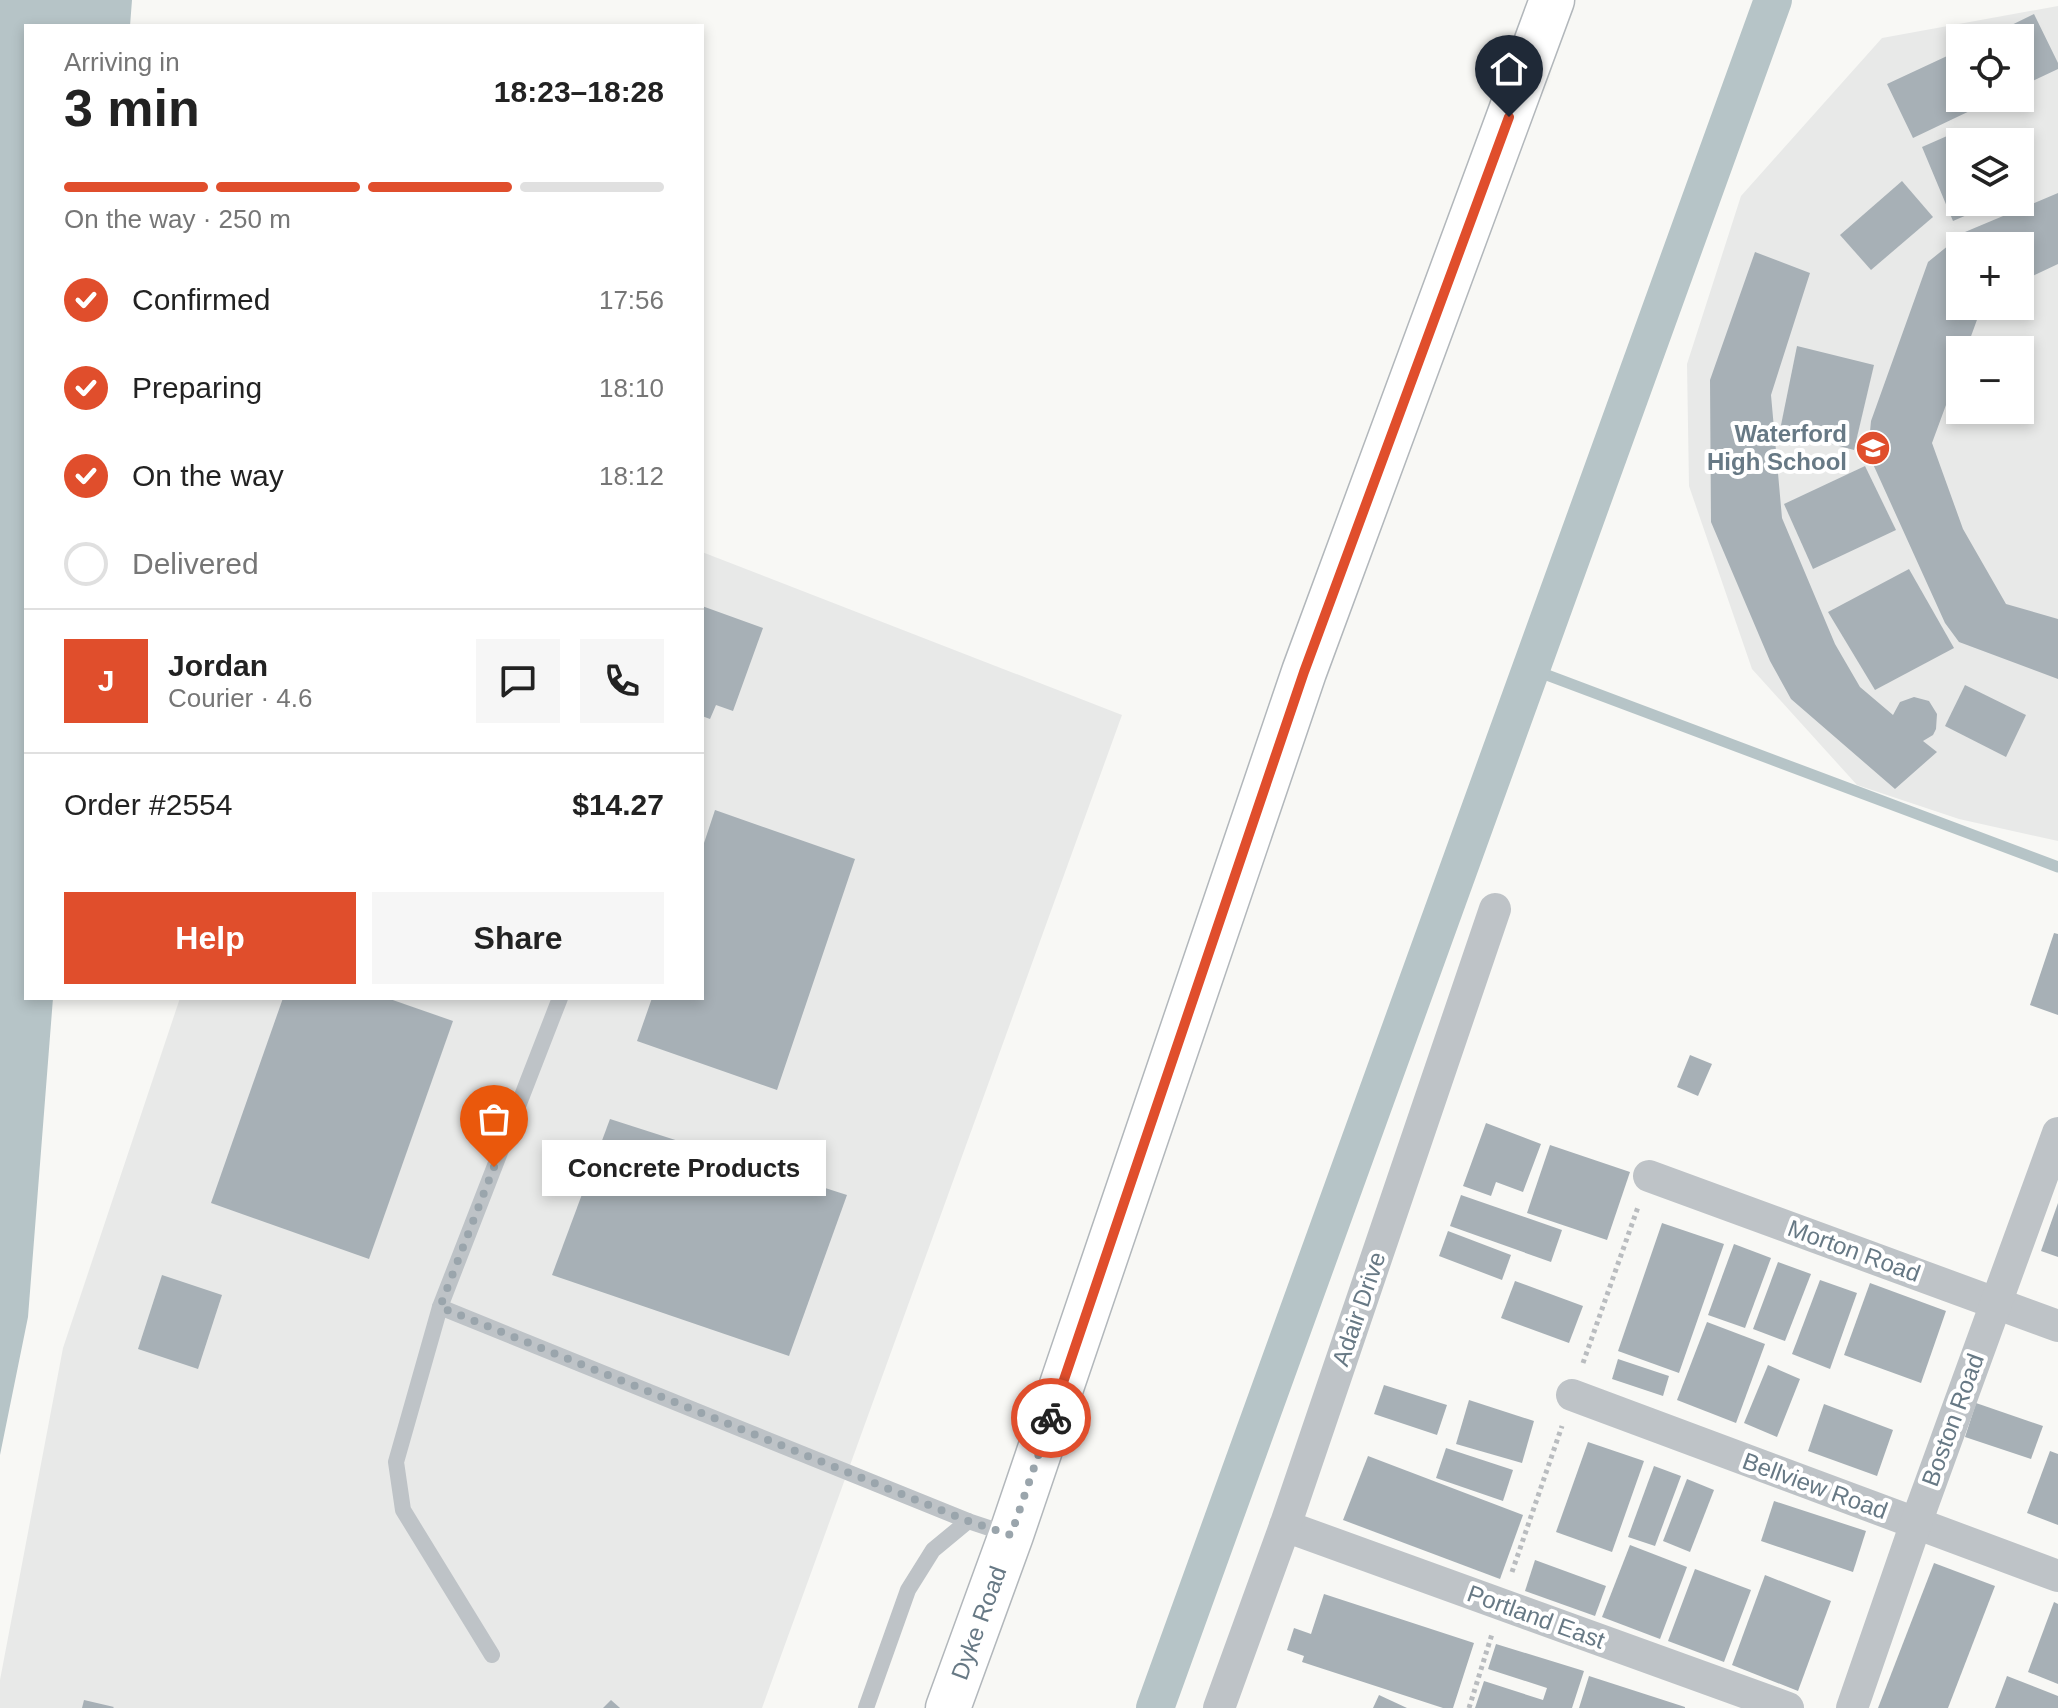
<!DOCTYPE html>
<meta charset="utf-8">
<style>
:root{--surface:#fff;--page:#f6f6f6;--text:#222;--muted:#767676;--line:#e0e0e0;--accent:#e04e2c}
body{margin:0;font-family:Arial,sans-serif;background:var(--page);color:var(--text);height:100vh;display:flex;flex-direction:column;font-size:30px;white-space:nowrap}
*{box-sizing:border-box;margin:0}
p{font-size:26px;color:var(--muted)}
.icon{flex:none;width:44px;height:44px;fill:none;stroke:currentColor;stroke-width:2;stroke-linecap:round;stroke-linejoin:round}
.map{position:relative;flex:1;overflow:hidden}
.side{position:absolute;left:24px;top:24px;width:680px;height:976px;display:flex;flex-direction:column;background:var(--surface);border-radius:0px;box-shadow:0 4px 12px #0003}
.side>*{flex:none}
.buttons{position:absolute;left:1946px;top:24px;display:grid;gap:16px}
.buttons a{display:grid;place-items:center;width:88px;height:88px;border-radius:0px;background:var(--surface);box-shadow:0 4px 12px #0003;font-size:40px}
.pin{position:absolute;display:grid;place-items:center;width:68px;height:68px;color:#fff;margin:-82px -34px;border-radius:50% 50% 50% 0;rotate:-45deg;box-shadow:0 0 8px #0007}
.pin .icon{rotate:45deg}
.courier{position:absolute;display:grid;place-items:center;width:80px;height:80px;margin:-40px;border:6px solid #e04e2c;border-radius:50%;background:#fff;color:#222;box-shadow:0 2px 10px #0007}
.bubble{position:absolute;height:56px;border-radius:0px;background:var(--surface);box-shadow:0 4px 12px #0003;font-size:26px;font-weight:700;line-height:56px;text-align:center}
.headline em{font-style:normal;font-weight:700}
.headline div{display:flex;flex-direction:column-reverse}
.headline{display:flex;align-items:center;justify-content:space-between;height:136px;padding:0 40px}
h1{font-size:52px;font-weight:700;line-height:60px}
.bar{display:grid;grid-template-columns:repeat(4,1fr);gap:12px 8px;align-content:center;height:96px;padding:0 40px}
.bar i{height:10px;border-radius:6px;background:var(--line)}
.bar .active{background:var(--accent)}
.bar p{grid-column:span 4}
.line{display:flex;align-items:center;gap:20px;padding:0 40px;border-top:2px solid var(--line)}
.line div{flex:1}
.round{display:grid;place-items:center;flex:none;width:84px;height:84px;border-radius:0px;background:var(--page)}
ol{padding:0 40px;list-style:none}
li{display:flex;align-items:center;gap:24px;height:88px}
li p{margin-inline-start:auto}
li .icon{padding:8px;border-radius:50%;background:var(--accent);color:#fff;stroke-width:4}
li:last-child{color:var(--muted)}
li i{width:44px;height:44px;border:4px solid var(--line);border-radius:50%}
.action{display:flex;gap:16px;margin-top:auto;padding:16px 40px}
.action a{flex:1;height:92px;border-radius:0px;background:var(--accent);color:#fff;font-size:32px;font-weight:700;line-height:92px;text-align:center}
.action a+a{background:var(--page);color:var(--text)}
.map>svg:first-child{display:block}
</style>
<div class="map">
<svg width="2058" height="1708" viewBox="0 0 2058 1708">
<rect width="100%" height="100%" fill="#f8f8f5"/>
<g fill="#e8e9e8" fill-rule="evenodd">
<path d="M2058 6V841L1959 819 1857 785 1752 669 1689 486 1687 364 1741 196 1882 38ZM1960 38H2020V98H1960ZM1960 142H2020V202H1960ZM1960 246H2020V306H1960ZM1960 350H2020V410H1960Z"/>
<polygon points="702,552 1122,715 762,1708 0,1708 0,1680 63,1348 180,998 702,998"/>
</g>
<polygon fill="#b6c4c7" points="0,0 132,0 130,26 26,26 26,998 53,998 28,1317 0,1455"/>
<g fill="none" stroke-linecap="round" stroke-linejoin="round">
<polyline stroke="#b6c4c7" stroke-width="11" points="1531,669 2058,867"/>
<polyline stroke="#b6c4c7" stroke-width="38" points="1155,1708 1773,0"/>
</g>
<g fill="#a7b0b6">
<polygon points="2034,14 2058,63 2058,69 2020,87 2020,38 1985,38"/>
<polygon points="1960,50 1960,98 1997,98 1913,138 1887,84"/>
<polygon points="1963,129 1969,142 1960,142 1960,202 1997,202 1953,221 1922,147"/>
<polygon points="1902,181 1933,217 1871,270 1840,235"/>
<polygon points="2058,193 2058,264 2020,282 2020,246 1960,246 1960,306 1982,306 1966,350 1960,350 1960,367 1932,443 1963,529 2006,604 2058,619 2058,679 1959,642 1945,623 1868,453 1871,421 1928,262 1965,232"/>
<polygon points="1755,252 1810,273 1771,395 1782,518 1835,644 1860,687 1893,715 1900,702 1914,697 1929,701 1937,714 1936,729 1933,735 1923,741 1937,752 1895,789 1791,699 1770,661 1711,522 1710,380"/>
<polygon points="1797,346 1874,365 1854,450 1780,430"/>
<polygon points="1865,466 1896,530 1813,569 1784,504"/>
<polygon points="1909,569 1954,648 1875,690 1828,612"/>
<polygon points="702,606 763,628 733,711 716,705 710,719 702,716"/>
<polygon points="1965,685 2026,715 2006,757 1945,726"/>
<polygon points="715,810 855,859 777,1090 637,1041 652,998 702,998 702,849"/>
<polygon points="2054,933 2058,934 2058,1015 2030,1005"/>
<polygon points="283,998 387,998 453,1021 369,1259 211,1203"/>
<polygon points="1690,1055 1712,1064 1698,1096 1677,1087"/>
<polygon points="610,1119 847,1195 789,1356 552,1275"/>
<polygon points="1486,1123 1541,1144 1523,1192 1496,1182 1491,1196 1463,1186"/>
<polygon points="1550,1145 1630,1172 1607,1240 1527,1213"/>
<polygon points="1461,1195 1562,1230 1551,1262 1450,1226"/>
<polygon points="2058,1203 2058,1257 2041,1251"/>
<polygon points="1662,1223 1724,1244 1679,1373 1618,1351"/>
<polygon points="1448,1231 1511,1255 1502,1280 1439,1256"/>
<polygon points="1734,1244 1771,1258 1745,1328 1708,1315"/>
<polygon points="1778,1262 1811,1274 1785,1341 1753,1329"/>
<polygon points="162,1275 222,1295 198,1369 138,1349"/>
<polygon points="1820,1280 1857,1293 1830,1369 1792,1354"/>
<polygon points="1515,1281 1583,1306 1569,1343 1501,1318"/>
<polygon points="1870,1283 1946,1311 1921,1383 1844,1355"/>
<polygon points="1707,1322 1765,1344 1736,1423 1677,1400"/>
<polygon points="1618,1359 1669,1376 1663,1396 1612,1379"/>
<polygon points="1768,1365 1800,1379 1777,1437 1744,1423"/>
<polygon points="1384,1385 1447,1405 1437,1435 1374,1414"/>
<polygon points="1469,1400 1534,1421 1522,1463 1456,1444"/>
<polygon points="1976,1403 2043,1426 2031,1459 1965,1437"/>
<polygon points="1824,1404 1893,1430 1877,1476 1808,1451"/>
<polygon points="1588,1442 1644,1461 1612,1552 1556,1532"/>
<polygon points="1446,1448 1513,1470 1503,1501 1436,1478"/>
<polygon points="2050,1451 2058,1454 2058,1525 2027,1513"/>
<polygon points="1368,1456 1523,1515 1500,1579 1343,1520"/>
<polygon points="1654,1466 1681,1476 1655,1546 1628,1537"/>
<polygon points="1687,1479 1714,1490 1690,1552 1663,1541"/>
<polygon points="1774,1501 1866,1531 1853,1572 1761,1541"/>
<polygon points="1630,1545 1687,1567 1660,1639 1602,1617"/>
<polygon points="1535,1560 1606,1586 1595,1616 1525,1591"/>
<polygon points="1934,1563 1995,1586 1948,1708 1878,1708"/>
<polygon points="1695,1569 1751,1590 1724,1662 1668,1641"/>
<polygon points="1765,1575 1831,1601 1798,1691 1732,1665"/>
<polygon points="1324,1594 1474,1643 1453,1708 1443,1708 1302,1662 1304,1656 1287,1650 1294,1628 1311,1634"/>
<polygon points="2054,1602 2058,1604 2058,1684 2028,1672"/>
<polygon points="1496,1644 1584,1671 1572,1708 1475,1708 1484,1681 1543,1700 1547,1688 1488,1669"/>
<polygon points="1589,1676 1685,1707 1685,1708 1579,1708"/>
<polygon points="2007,1676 2058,1696 2058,1708 1995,1708"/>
<polygon points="1379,1695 1407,1708 1373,1708"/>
<polygon points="84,1700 114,1707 113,1708 82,1708"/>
<polygon points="611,1700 620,1708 603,1708"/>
</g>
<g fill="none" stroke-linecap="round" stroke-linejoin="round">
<g stroke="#b2b7bb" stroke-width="47">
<polyline id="primary" points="948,1708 1011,1535 1304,672 1552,0"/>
</g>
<g stroke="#b9bcbf" stroke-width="5" stroke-dasharray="4 4" stroke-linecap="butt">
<polyline points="1583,1363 1638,1207"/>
<polyline points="1512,1572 1562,1426"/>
<polyline points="1469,1708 1492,1634"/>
</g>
<g stroke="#bec3c7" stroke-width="16">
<polyline points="440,1307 968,1521 1010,1535"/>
<polyline points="492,1655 403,1510 396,1462 440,1307 560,998"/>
<polyline points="866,1708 908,1590 933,1550 968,1521"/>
</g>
<g stroke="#bec3c7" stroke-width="32">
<polyline points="1649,1176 2058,1326"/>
<polyline points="1572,1395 2058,1576"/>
<polyline points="1285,1526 1788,1708"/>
<polyline points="1219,1708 1285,1526 1495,909"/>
<polyline points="1852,1708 1916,1523 2058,1133"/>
</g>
<use href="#primary" stroke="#fff" stroke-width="44"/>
</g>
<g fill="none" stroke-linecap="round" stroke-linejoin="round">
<polyline stroke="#9aa5ac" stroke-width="8" stroke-dasharray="0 14.4" points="494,1167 440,1307 968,1521 1011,1535 1051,1418"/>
<polyline stroke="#e04e2c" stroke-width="10" points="1051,1418 1304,672 1509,117"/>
</g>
<defs>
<g id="school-disc" transform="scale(1.8)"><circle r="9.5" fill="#e04e2c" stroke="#fff"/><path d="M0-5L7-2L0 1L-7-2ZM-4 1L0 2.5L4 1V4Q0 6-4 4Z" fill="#fff"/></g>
</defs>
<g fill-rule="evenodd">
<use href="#school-disc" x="1873" y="448"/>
</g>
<g text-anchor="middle" stroke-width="8" stroke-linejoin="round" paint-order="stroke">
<g font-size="24" font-weight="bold" fill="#677985" stroke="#fff" text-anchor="end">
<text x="1847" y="442">Waterford<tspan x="1847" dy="28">High School</tspan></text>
</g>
<g font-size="24" fill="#677985" stroke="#fff">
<text transform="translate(1854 1251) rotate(20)" y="8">Morton Road</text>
<text transform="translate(1359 1309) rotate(-71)" y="8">Adair Drive</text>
<text transform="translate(1953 1420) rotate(-70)" y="8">Boston Road</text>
<text transform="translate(1815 1486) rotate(20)" y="8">Bellview Road</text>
<text transform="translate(1536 1617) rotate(20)" y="8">Portland East</text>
<text transform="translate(979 1623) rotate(-70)" y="8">Dyke Road</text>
</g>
</g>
</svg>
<div class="buttons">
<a><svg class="icon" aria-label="locate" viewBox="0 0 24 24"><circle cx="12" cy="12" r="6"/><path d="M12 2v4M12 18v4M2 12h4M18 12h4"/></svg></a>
<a><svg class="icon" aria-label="layers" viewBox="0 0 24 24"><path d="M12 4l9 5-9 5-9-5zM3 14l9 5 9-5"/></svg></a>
<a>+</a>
<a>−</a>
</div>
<div class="pin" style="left:494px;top:1167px;background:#ea580c"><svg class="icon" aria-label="bag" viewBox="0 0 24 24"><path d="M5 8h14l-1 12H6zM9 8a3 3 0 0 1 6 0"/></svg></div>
<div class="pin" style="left:1509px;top:117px;background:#1f2937"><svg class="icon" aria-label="home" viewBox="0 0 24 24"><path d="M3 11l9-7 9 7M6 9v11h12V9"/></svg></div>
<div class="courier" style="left:1051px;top:1418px"><svg class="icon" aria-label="bike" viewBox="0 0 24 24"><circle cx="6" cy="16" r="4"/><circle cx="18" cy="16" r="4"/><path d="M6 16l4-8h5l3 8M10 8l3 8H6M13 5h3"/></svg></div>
<div class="bubble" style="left:542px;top:1140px;width:284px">Concrete Products</div>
<section class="side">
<div class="headline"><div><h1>3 min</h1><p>Arriving in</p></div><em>18:23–18:28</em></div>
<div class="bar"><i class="active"></i><i class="active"></i><i class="active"></i><i></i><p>On the way · 250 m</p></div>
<ol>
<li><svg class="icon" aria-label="check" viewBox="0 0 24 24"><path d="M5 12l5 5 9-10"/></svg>Confirmed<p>17:56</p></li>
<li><svg class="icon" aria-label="check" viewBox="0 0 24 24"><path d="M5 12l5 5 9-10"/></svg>Preparing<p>18:10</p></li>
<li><svg class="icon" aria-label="check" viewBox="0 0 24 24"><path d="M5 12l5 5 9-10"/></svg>On the way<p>18:12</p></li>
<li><i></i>Delivered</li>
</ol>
<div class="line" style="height:144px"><b class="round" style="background:var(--accent);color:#fff">J</b><div><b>Jordan</b><p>Courier · 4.6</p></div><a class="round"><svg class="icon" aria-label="chat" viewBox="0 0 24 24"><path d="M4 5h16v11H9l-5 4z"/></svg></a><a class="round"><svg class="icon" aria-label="phone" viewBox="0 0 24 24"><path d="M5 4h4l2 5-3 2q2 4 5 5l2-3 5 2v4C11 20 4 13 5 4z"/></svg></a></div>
<div class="line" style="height:104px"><div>Order #2554</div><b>$14.27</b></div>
<div class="action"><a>Help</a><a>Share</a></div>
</section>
</div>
